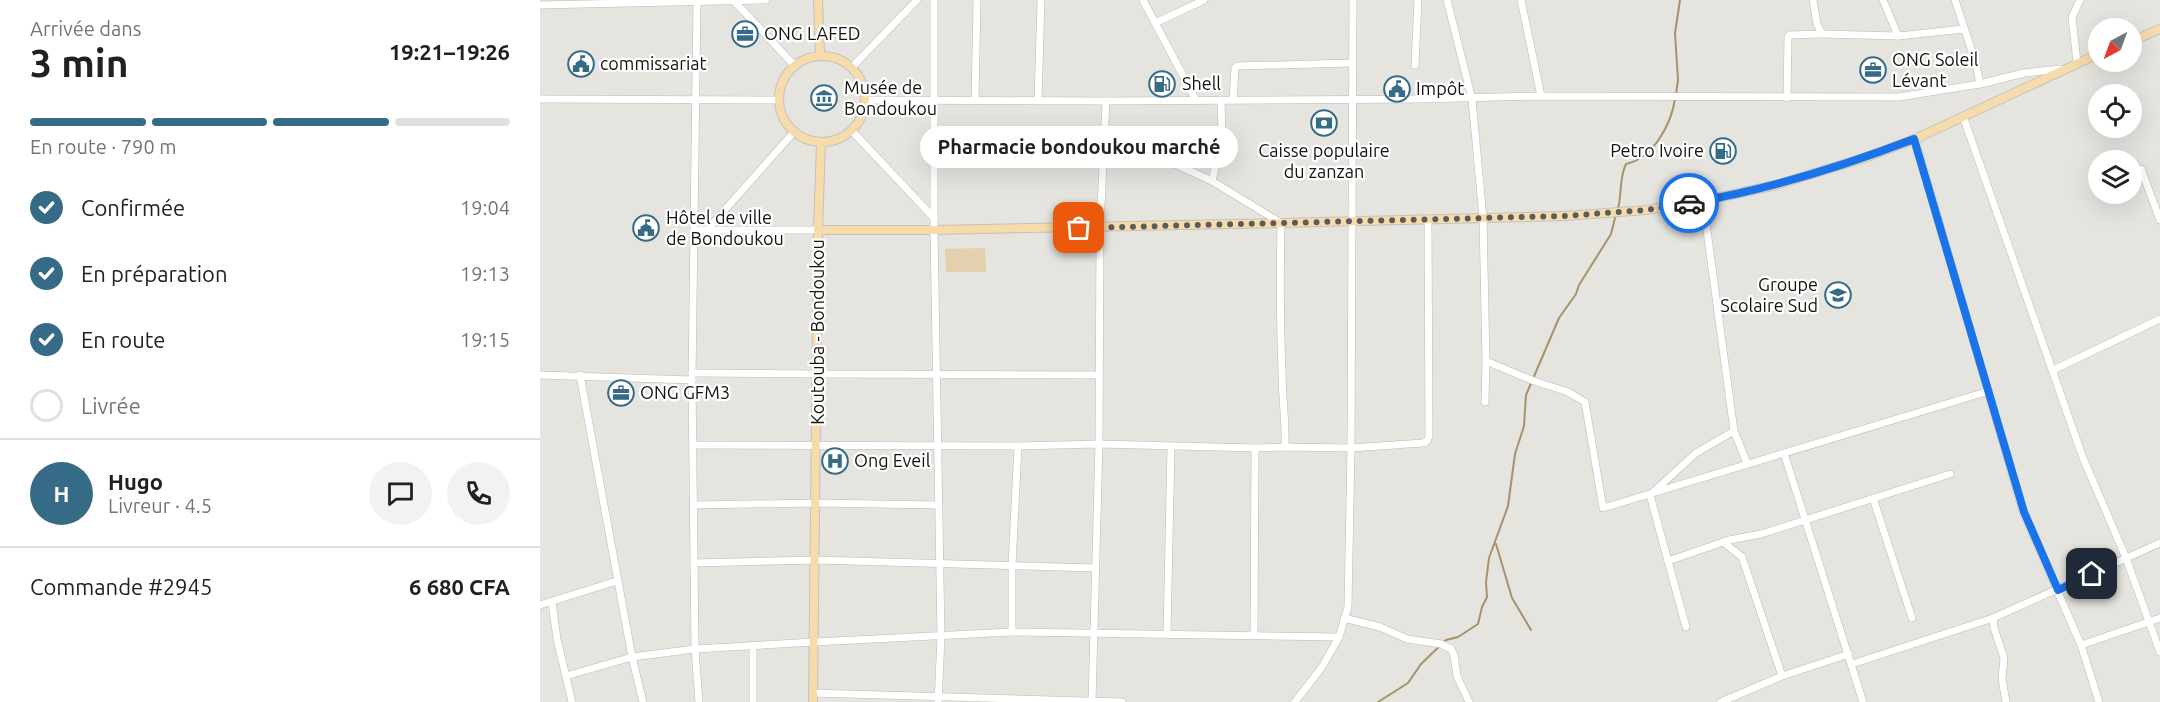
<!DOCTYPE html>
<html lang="fr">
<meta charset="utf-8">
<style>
:root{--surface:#fff;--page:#f2f2f2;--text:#202124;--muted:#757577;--line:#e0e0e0;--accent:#356b86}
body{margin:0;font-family:Ubuntu,sans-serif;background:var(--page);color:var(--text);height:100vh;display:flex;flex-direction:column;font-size:22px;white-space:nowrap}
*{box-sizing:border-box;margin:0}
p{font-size:20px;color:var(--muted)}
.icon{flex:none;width:33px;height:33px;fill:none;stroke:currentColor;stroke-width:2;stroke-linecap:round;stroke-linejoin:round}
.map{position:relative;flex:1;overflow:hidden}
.drawer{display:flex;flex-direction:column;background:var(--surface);width:540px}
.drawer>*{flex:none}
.needle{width:39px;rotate:221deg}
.buttons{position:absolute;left:1548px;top:18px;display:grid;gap:12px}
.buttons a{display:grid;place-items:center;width:54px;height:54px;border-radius:50%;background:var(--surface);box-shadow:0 6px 24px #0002;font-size:30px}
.pin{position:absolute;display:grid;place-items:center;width:51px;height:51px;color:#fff;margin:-26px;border-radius:12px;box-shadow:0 3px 9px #0006}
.courier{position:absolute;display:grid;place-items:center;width:60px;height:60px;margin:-30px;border:4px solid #1a73e8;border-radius:50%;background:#fff;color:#222;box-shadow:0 2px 8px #0007}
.bubble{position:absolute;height:42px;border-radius:21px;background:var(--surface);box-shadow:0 6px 24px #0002;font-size:20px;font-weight:700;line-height:42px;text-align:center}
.head em{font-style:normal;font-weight:700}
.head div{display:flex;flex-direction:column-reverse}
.head{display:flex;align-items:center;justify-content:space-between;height:102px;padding:0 30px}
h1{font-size:39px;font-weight:700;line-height:45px}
.bar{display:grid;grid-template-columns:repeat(4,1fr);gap:9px 6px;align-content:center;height:72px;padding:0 30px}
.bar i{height:8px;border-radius:4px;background:var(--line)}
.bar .on{background:var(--accent)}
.bar p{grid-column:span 4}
.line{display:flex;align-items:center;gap:15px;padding:0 30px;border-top:2px solid var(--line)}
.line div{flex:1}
.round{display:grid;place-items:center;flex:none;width:63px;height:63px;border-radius:32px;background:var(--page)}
ol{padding:0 30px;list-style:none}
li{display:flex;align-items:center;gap:18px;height:66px}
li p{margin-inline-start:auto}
li .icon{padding:6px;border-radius:50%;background:var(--accent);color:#fff;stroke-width:4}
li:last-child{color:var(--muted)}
li i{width:33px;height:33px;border:3px solid var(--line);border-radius:50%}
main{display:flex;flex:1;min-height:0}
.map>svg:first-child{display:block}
</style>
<main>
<section class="drawer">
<div class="head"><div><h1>3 min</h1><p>Arrivée dans</p></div><em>19:21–19:26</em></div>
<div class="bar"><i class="on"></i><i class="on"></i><i class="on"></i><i></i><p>En route · 790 m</p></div>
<ol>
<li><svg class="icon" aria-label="check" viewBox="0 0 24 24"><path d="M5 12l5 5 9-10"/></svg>Confirmée<p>19:04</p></li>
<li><svg class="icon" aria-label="check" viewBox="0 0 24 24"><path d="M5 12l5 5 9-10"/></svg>En préparation<p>19:13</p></li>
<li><svg class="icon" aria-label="check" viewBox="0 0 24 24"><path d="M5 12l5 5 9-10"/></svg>En route<p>19:15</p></li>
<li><i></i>Livrée</li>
</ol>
<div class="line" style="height:108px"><b class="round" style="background:var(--accent);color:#fff">H</b><div><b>Hugo</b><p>Livreur · 4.5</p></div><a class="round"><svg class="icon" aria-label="chat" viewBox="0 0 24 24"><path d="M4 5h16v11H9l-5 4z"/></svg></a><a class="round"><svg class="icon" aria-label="phone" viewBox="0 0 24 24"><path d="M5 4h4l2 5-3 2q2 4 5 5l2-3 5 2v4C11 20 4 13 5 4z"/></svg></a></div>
<div class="line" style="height:78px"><div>Commande #2945</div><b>6 680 CFA</b></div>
</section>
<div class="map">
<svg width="1620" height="702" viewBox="0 0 1620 702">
<rect width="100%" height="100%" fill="#e6e4df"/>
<polygon fill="#e3d0ae" points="445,248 446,272 406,272 405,249"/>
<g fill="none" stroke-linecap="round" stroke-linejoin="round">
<g stroke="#a7926a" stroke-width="2">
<polyline points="1136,94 1138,80 1135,33 1140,0"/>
<path d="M1078 209C1082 194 1079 178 1086 164 1113 158 1131 125 1135 99"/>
<polyline points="956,544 972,598 991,630"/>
<polyline points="838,702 868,683 881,664 906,640 918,637 938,624 942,607 947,597 946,582 949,558 968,506 975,454 984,426 986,395 1019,318 1036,294 1039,285 1071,234 1076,214"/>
</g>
<g stroke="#bcbab5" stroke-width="8">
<g id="minor">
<polyline points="157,0 152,380 155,649 159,702"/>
<polyline points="394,0 394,230 401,637 398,702"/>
<polyline points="603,0 656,100"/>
<polyline points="907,0 932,99 943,218 946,361 945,402"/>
<polyline points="981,0 1001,96"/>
<polyline points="1343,0 1358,36"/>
<polyline points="1415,0 1436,64 1440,84"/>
<polyline points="195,2 254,65"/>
<polyline points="0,5 226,0"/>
<polyline points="615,23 664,0"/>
<polyline points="1282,34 1358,36 1424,29"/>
<polyline points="1537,63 1532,17 1540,0"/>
<polyline points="875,65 878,0"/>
<polyline points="312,67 377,0"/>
<polyline points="1247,98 1248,37 1250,35 1282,34 1277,24 1273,0"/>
<polyline points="0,99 238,100"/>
<polyline points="326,100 566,101 880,99 1001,96 1359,97 1440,84 1484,73 1520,69"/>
<polyline points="498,100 501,0"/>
<polyline points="693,100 695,68 697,66 812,63"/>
<polyline points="435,101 437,0"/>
<polyline points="1423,116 1543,458 1586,558 1620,652"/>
<polyline points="312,131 394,218"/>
<path d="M565 132 672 181 741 223C740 273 740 322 742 372 742 397 746 422 745 447"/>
<polyline points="1375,139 1483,512 1541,645 1559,702"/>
<polyline points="394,162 564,163"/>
<polyline points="1601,169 1620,220"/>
<polyline points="672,181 682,138 681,100"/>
<polyline points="1163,201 1194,431 1207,463"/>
<polyline points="154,230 278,230"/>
<polyline points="166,231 254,132"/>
<polyline points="946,361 994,381 1028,392 1045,402 1063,508 1449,391"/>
<polyline points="1513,370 1620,319"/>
<polyline points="152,373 278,374"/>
<polyline points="278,374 559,375"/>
<polyline points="0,375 152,380"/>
<polyline points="40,375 92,657 103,702"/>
<polyline points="153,445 478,446 559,444 715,448 745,447 811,448 883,443 887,441 889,436 888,219"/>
<polyline points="1244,453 1323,702"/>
<polyline points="1333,498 1372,618"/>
<polyline points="154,505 277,503 398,505"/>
<polyline points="1183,542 1202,557 1242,676"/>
<polyline points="1128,561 1189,540 1221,534 1410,474"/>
<polyline points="154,563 275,560 555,568"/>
<polyline points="12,602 17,639 32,702"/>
<polyline points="0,605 77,581"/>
<polyline points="804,618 840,627 867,639 901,644 911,649 914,655 917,676 929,702"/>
<polyline points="1453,618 1454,628 1464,658 1462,679 1466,702"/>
<polyline points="1146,627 1110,495 1156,453 1194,431"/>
<polyline points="472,632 472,565 478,446"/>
<polyline points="627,633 631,447"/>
<polyline points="714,635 715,448"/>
<polyline points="213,645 213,702"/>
<polyline points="1541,645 1620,618"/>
<polyline points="1312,664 1453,618 1620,543"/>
<polyline points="26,676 92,657 155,649 274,642 472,632 799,637"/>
<polyline points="273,693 582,702"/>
<polyline points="552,702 559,444 560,227 566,101"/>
<polyline points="755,702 782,667 799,637 808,607 811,448 813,0"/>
<polyline points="1181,702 1242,676 1309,654"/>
</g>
</g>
<g stroke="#c2c2c1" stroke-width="10">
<g id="major">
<polyline points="278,0 280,55"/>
<polyline points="1592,41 1620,29"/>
<circle cx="282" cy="99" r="43"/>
<polyline points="278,230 394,230 741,223 1025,216 1106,210 1163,201 1236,185 1324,158 1375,139 1558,54"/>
<polyline points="273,702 278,230 281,143"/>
</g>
</g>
<use href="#minor" stroke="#fff" stroke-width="7"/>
<use href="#major" stroke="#f6dcab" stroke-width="8"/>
</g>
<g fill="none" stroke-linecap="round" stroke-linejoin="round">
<polyline stroke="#5e5c5a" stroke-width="6" stroke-dasharray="0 10.8" points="539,228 1025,216 1106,210 1149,203"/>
<path stroke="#1a73e8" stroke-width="8" d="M1149 203C1227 190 1301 167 1374 139L1484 512 1518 590 1552 574"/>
</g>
<defs>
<g id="office-ring" transform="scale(1.35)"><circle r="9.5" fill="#fff" stroke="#356b86" stroke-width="1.5"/><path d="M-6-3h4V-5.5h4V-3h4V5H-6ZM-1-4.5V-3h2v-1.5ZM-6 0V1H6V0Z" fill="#356b86"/></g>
<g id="civic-ring" transform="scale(1.35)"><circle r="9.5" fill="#fff" stroke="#356b86" stroke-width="1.5"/><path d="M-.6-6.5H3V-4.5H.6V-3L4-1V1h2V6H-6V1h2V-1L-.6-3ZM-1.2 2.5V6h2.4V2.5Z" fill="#356b86"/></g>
<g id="fuel-ring" transform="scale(1.35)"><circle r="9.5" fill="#fff" stroke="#356b86" stroke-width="1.5"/><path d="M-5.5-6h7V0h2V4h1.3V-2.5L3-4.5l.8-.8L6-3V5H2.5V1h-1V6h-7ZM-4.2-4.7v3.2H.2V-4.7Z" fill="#356b86"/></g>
<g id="museum-ring" transform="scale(1.35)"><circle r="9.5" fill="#fff" stroke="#356b86" stroke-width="1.5"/><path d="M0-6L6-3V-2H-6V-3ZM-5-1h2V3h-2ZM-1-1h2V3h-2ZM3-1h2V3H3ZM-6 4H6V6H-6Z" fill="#356b86"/></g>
<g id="bank-ring" transform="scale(1.35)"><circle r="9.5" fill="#fff" stroke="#356b86" stroke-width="1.5"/><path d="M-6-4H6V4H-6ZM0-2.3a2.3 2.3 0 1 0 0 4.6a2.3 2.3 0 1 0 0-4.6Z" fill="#356b86"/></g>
<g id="school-ring" transform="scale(1.35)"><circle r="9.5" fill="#fff" stroke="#356b86" stroke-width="1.5"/><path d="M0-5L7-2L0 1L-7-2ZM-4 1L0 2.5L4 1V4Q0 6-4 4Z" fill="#356b86"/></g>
<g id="hospital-ring" transform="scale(1.35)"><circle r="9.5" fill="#fff" stroke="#356b86" stroke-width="1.5"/><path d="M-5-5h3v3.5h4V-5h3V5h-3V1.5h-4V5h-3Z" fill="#356b86"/></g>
</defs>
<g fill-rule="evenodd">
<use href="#office-ring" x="205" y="34"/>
<use href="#civic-ring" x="41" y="64"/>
<use href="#office-ring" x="1333" y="70"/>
<use href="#fuel-ring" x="622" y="84"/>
<use href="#civic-ring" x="857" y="89"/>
<use href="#museum-ring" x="284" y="98"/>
<use href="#bank-ring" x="784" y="123"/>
<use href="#fuel-ring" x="1183" y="151"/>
<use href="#civic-ring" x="106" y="228"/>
<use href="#school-ring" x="1298" y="295"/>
<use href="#office-ring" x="81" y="393"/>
<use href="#hospital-ring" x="295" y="461"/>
</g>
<g text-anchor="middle" stroke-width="4.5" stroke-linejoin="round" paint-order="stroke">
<g font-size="18" fill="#141312" stroke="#fff" text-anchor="start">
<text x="224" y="40">ONG LAFED</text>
<text x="1352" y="66">ONG Soleil<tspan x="1352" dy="21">Lévant</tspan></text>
<text x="60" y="70">commissariat</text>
<text x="642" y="90">Shell</text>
<text x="304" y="94">Musée de<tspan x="304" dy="21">Bondoukou</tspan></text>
<text x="876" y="95">Impôt</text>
<text x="784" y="157" text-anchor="middle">Caisse populaire<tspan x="784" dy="21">du zanzan</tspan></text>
<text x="1164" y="157" text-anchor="end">Petro Ivoire</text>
<text x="126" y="224">Hôtel de ville<tspan x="126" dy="21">de Bondoukou</tspan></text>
<text x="1278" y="291" text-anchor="end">Groupe<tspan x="1278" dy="21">Scolaire Sud</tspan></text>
<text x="100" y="399">ONG GFM3</text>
<text x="314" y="467">Ong Eveil</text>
</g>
<g font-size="18" fill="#141312" stroke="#fff">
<text transform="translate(278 332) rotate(-90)" y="6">Koutouba - Bondoukou</text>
</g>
</g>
</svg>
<div class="buttons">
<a><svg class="needle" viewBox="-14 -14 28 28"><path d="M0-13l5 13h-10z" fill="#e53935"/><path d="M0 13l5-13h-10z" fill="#757577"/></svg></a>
<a><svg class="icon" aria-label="locate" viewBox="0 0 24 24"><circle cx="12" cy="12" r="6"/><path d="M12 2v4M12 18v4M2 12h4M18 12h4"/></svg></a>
<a><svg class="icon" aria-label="layers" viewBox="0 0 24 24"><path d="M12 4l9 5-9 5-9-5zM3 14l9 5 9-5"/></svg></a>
</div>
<div class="pin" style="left:539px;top:228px;background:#ea580c"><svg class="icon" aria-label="bag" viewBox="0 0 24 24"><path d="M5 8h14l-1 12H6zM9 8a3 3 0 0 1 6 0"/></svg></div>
<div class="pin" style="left:1552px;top:574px;background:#1f2937"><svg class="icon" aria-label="home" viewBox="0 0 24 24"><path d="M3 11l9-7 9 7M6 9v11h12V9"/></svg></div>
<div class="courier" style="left:1149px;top:203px"><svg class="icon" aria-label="car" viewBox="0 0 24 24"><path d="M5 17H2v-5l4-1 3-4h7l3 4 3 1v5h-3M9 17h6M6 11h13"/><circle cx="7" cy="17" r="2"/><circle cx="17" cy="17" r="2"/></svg></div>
<div class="bubble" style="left:380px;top:126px;width:318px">Pharmacie bondoukou marché</div>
</div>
</main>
